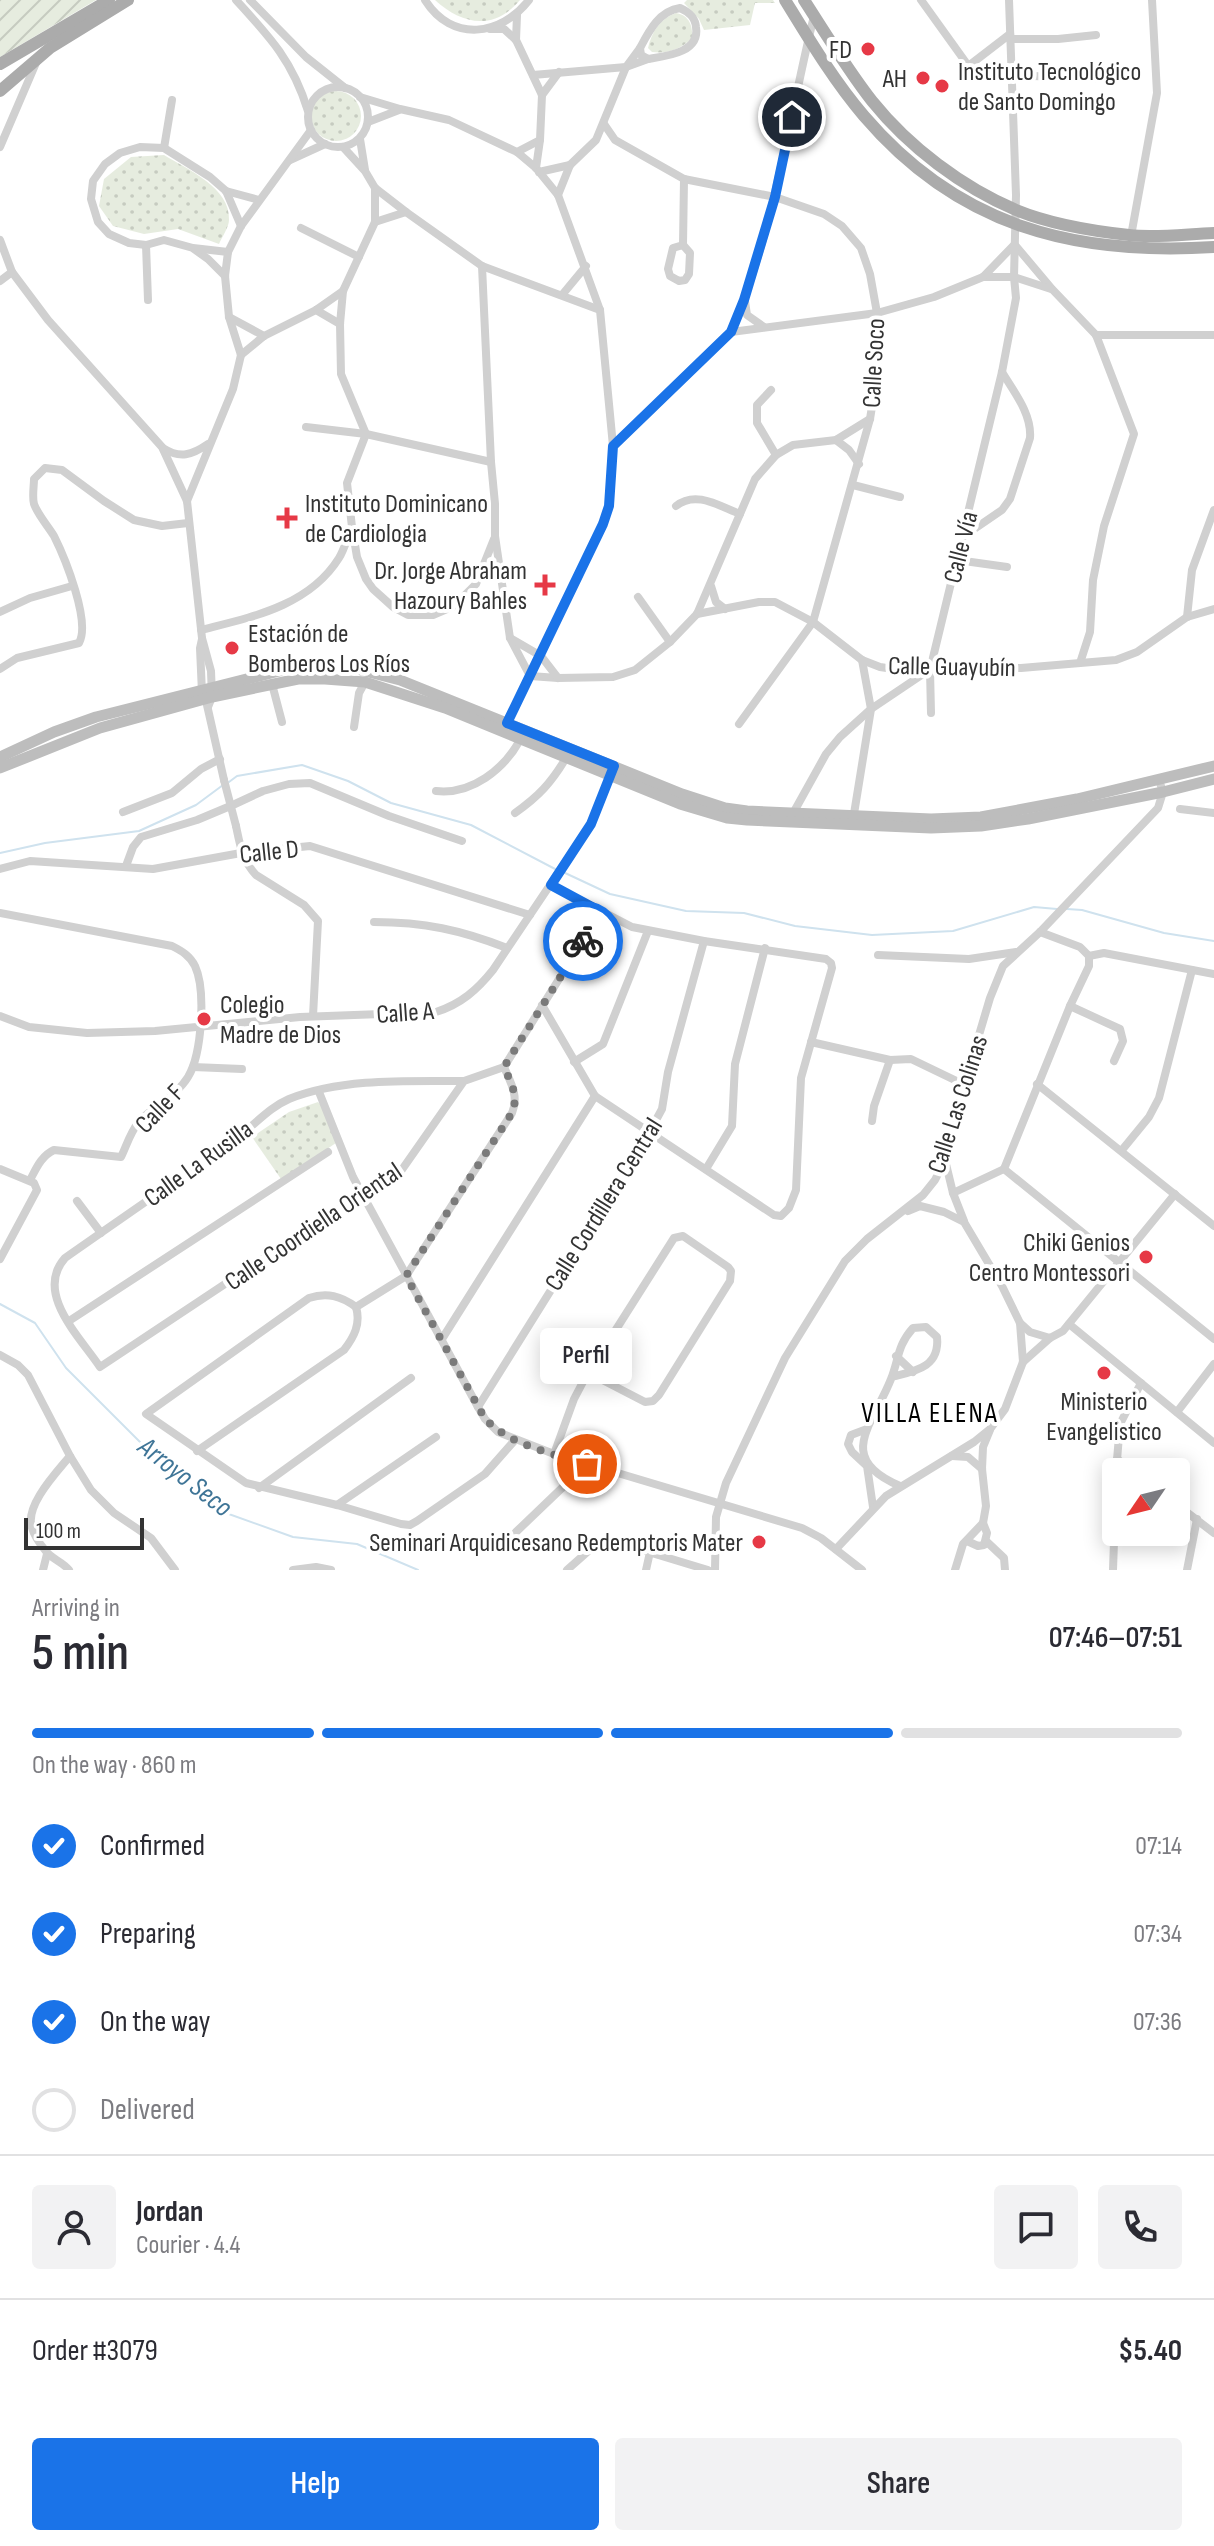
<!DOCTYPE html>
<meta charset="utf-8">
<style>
:root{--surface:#fff;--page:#f2f2f3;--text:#2b2b33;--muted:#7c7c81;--line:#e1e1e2;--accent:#1a73e8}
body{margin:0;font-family:"Sofia Sans Condensed",sans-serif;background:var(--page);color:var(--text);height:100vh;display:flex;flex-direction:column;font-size:30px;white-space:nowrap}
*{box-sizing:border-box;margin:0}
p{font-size:26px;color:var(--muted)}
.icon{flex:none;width:44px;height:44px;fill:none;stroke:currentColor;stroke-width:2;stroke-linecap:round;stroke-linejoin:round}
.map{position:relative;height:1570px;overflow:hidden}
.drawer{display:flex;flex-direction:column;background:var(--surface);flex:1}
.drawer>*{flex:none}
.needle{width:52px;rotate:235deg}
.tools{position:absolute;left:1102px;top:1458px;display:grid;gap:16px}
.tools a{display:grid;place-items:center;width:88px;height:88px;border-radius:8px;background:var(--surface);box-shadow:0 4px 20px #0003;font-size:40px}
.scale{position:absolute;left:24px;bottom:20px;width:120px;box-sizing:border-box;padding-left:8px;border:4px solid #333;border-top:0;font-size:22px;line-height:28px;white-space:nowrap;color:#333;-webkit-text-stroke:6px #fff;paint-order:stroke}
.pin{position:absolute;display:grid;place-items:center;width:68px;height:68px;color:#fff;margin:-34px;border:4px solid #fff;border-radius:50%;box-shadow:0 2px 8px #0007}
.courier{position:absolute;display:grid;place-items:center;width:80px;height:80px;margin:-40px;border:6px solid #1a73e8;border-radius:50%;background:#fff;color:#222;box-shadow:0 2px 10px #0007}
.bubble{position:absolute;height:56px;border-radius:8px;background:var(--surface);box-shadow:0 4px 20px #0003;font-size:26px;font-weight:600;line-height:56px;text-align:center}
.headline em{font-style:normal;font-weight:600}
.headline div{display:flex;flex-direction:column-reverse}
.headline{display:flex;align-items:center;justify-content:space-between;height:136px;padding:0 32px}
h1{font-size:52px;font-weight:600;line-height:60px}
.bar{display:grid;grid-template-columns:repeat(4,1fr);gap:12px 8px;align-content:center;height:96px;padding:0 32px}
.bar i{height:10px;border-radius:6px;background:var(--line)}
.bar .on{background:var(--accent)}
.bar p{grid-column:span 4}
.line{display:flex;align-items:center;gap:20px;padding:0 32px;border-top:2px solid var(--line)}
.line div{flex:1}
.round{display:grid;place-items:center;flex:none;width:84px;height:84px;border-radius:8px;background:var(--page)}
ol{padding:0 32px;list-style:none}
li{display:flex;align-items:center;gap:24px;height:88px}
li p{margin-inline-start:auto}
li .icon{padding:8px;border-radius:50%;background:var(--accent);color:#fff;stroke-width:4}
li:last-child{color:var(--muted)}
li i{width:44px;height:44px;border:4px solid var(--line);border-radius:50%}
.action{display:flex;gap:16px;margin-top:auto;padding:16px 32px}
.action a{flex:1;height:92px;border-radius:8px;background:var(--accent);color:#fff;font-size:32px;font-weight:600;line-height:92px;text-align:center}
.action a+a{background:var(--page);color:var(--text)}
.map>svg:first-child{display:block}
</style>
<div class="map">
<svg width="1214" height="1570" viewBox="0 0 1214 1570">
<defs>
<pattern id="grass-dots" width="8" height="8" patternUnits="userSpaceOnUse" patternTransform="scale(2)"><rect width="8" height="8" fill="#e6ecdf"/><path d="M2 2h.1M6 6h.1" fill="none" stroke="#c6cbc0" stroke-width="1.8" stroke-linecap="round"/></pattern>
<pattern id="garden-furrows" width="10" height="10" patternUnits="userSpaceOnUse" patternTransform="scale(2)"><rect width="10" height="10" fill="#e6ecdf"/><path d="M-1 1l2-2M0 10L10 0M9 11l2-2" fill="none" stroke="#c6cbc0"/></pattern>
</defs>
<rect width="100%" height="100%" fill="#fff"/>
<g fill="url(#grass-dots)">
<path d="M435 0H520C494 31 462 25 435 0Z"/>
<polygon points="687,0 773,0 775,3 755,3 750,25 704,30 699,19 684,3"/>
<path d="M676 13C689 15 693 26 692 38 681 49 668 54 652 52L648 48C652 31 660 19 676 13Z"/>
<circle cx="336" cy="116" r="25"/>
<path d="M164 155C187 169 231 188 229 220 229 227 222 237 219 244L178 229 144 234 113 226 99 206 104 179 131 157Z"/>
<polygon points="318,1102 322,1106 336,1143 281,1179 252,1137 289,1112"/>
</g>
<polygon fill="url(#garden-furrows)" points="0,0 96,0 0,57"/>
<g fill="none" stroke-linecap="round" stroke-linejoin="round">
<g stroke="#cfe2ee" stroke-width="2">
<polyline points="229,782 237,776 302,765 348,781 391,803 471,825 557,870"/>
<polyline points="0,853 45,843 139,831 196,805 223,785"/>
<polyline points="563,872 610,894 686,911 744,913 795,926 872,935 953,931 1034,907 1057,909"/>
<polyline points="1067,909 1082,910 1164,933 1214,941"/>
<polyline points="0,1304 35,1323 66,1368 159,1461 226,1513 293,1537 357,1544 418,1570"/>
</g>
<g stroke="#d0d0d0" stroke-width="8">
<path d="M236 0C271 38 293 62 308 111"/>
<polyline points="250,0 306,57 345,88"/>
<path d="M425 0C452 43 501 36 529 0"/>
<polyline points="921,0 967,64 971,64 1010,34"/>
<path d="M680 8C689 12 695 17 696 27 700 53 666 56 648 59L641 55 640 48C649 31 659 11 680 8Z"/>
<polyline points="490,29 504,29 516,40 542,95 540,140 517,152"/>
<polyline points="1010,39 1058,39 1096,35"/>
<polyline points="516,40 517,15"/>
<polyline points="533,75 626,67 648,59"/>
<polyline points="1011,75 1104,79"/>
<circle cx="338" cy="117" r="30"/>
<polyline points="542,95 559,72"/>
<polyline points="360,97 400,109 449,120 517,152 536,168 558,195 600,310 613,446 609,506 603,524 505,727"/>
<polyline points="368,122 399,110"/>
<polyline points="604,124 615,140 684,179 775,197 824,214 842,226 861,248 870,274 877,313 878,369 870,419 813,622 739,724"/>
<polyline points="360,139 365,170"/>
<polyline points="0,147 36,63"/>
<polyline points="343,147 365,171 375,188 406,212 375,222 343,291 340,324 341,374 366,434 347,483 352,527 357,557 366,579 373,589 393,607 408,615 433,615 454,606 476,584 494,539"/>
<polyline points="164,148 172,100"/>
<polyline points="290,160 325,144"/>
<polyline points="536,168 540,140"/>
<polyline points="539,172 570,165"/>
<polyline points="375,188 375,222"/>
<polyline points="226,191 259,200"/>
<polyline points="558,195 570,165 596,140 626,67 640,48"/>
<polyline points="406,212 482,266 600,310"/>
<polyline points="301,228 359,257"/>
<polyline points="1131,236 1157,93 1152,0"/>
<polyline points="0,240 12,272 48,320 162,447 187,501 202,638 211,671 212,697 208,707"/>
<polyline points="146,245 148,300"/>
<polyline points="683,245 690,253 689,274 685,280 679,281 670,276 668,269 673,248 683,245 684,179"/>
<polyline points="1015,245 1052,289 1096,335 1134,434 1104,526 1093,580 1090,632 1080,663"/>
<polyline points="194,249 208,259 225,276"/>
<polyline points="228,252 193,248 164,240 146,245 129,243 109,234 98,222 91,199 93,181 105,164 120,153 140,147 164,148 210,177 226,191 241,226"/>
<polyline points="482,266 491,462 495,504 495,536 510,638 530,676 558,678 613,677 635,670 670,642 697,614 755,479 776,455 793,445 836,440 870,419"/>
<polyline points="983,277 1014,277 1051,289"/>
<polyline points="0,281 12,272"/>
<polyline points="562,295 586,266"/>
<polyline points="745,301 747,315 764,327"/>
<polyline points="316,310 340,324"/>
<polyline points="229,317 264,336"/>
<path d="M731 332C774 231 788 122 814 16"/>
<polyline points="1096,335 1214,335"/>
<polyline points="241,355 264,336 316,310 343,291"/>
<polyline points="771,390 757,405 757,423 776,455"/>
<polyline points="306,427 366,434 491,462"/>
<polyline points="836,440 849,450 859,464"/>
<polyline points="613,446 731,332 877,313 934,297 983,277 1014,245"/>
<path d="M163 448C180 459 192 455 208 444"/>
<polyline points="853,485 900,497"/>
<polyline points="187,501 233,389 241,355 229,317 225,276 228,252 241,226 311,130"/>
<path d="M676 506C696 490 719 506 740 514"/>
<path d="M964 536 1002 510 1010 499 1030 438C1032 414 1014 392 1002 372"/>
<polyline points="957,560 1007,567"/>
<polyline points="711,586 716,602 725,609"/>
<polyline points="638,597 670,642"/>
<polyline points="0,612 30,598 72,586"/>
<polyline points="697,614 759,602 775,602 813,622 862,660 880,667 900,670 930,670 1021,668 1116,660 1137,652 1187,617 1214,609"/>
<polyline points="1187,617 1192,570 1214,510"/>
<path d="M201 630C252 617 309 606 339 558 344 550 347 539 351 529"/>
<polyline points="510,638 541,656 558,678"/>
<polyline points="202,639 200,648 202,693"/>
<path d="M0 669 17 658 79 643C91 622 65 558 54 536 48 526 38 515 34 504 32 497 34 486 34 479L45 468 62 470 104 501 134 520 162 526 188 523"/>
<polyline points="272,684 282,722"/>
<polyline points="207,705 224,780"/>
<polyline points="931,713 930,670 1002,372 1016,298 1014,277 1016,195 1009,0"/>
<polyline points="354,727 359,693 365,682"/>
<path d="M436 791C472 795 504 769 520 740"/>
<polyline points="235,804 263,791 289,784 310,783 389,816 462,841"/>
<polyline points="1180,809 1214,813"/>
<polyline points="123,812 172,793 201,769 220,759"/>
<path d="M515 813C539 796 551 783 566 758"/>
<polyline points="791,817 826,754 840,737 871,709 929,670"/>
<polyline points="853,820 871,709 862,660"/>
<path d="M236 826C240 845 242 860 256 875L304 905 318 921 313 1016"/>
<polyline points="126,866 133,847 141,837 197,820 228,807"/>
<polyline points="0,869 30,861 153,869 241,853 310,846 530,915"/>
<path d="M0 913 172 946C182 951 190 956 195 966 206 990 202 1054 188 1077 176 1097 152 1106 138 1123 130 1133 126 1147 121 1157L54 1150C41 1156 36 1169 30 1180"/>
<path d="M374 922C424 922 461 930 507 948"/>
<polyline points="1040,932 1080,947 1089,956"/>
<polyline points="878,955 969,959 1016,952"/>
<polyline points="1089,956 1104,953 1214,974"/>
<polyline points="542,1005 595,1096 774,1215 781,1216 789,1208 796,1190 801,1078 832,968 831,963 826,959 704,941 632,927 551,885"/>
<polyline points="1070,1006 1120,1029 1123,1041 1114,1061"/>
<path d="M0 1016 29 1027 87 1033 155 1031 300 1017 436 1012C461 1004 477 990 493 970L591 824 612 771"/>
<polyline points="811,1042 890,1060 911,1059 965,1085"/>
<polyline points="574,1062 603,1044 648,931"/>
<polyline points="193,1067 242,1069"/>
<polyline points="504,1067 601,912"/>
<path d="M464 1081C408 1081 342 1078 289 1099 268 1108 254 1126 235 1139 179 1179 122 1218 65 1258 34 1293 80 1337 100 1367L362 1193 382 1185 401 1171 464 1081 504 1067"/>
<polyline points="1037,1084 1214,1226"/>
<polyline points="319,1092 353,1177 478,1407 485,1419 498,1432 554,1454 802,1528 821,1538 862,1570"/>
<polyline points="872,1121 874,1106 890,1060"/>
<polyline points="1122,1150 1149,1117 1159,1098 1192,970"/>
<polyline points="945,1160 953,1193 964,1221"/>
<polyline points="0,1169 34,1183 37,1190 0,1259"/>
<polyline points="706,1169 732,1126 735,1064 765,948"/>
<polyline points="1004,1169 1214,1339"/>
<polyline points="1004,1169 1070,1006 1089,966 1089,956"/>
<polyline points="953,1193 1004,1169"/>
<polyline points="77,1201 101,1233"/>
<path d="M356 1307C341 1296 327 1292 309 1298L146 1414 246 1483 337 1505 401 1524 410 1525 417 1521 485 1474 515 1440"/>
<path d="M356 1307 406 1276 512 1113C519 1096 511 1083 504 1067"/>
<polyline points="69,1321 328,1152"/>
<polyline points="1020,1323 1030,1332 1050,1338 1063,1331 1175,1194"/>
<polyline points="1069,1324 1214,1443"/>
<polyline points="442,1339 595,1096"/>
<polyline points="0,1355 18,1365 28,1375 70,1456 91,1490 114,1513 151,1538 175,1570"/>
<polyline points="896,1356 913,1372"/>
<polyline points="1023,1362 1050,1338"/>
<path d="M892 1377C916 1371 940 1367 937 1337L926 1327 913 1328C897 1346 899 1359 891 1379 873 1425 834 1458 900 1486"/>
<polyline points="478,1407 649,1133 662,1109 668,1072 704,941"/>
<polyline points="1177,1412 1214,1364"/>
<polyline points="867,1429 851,1435 848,1444 852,1452 867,1466 873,1507"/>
<path d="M197 1451 344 1350C354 1337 361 1324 356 1307"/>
<polyline points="554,1454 574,1399 584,1380 674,1238 683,1236 728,1267 731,1271 730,1281 659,1395 653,1401 645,1402 589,1373"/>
<polyline points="952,1456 968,1457 982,1469"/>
<polyline points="1117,1459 1134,1472"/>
<polyline points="1116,1472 1120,1424 1141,1383"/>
<polyline points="259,1488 411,1378"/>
<polyline points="1176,1504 1214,1533"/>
<polyline points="337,1505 436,1437"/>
<polyline points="516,1532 587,1464"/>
<polyline points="967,1541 978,1546 984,1545 987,1533 983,1523"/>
<polyline points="986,1541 1004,1558 1005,1570"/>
<polyline points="836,1549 886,1496 974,1442 990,1429 1005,1409 1023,1362 1020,1323 1002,1286 964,1222 944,1212 920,1206 908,1211"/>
<polyline points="43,1570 47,1554"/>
<path d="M69 1570C62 1561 51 1559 45 1550 40 1544 34 1535 32 1528 24 1506 57 1472 70 1456"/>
<polyline points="293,1570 316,1567 331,1570"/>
<polyline points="567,1570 594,1546 609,1540 708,1570"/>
<polyline points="646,1570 650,1552"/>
<polyline points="715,1570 716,1517 726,1483 785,1358 845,1261 867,1239 923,1195 935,1180 945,1160 954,1119 990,998 1003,966 1040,932 1158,808 1163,792 1159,780"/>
<polyline points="955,1570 963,1544 983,1523 986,1506 982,1469 983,1447 990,1430"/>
<polyline points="1113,1570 1116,1484"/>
<polyline points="1187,1570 1197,1519"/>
</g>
<g stroke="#bdbdbd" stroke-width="11">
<polyline points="0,757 54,732 96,717 287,669 335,666 357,669 400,680 682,794 725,808 747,811 931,819 981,817 1077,799 1214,766"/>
<polyline points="0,768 100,728 212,697 298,679 325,679 365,682 445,708 680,804 727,818 747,820 931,828 981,826 1028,819 1163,792 1214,779"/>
</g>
<g stroke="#ababab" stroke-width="12">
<path d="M785 0C809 39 834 81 864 116 958 226 1074 256 1214 247"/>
<path d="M804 0C826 34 847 69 872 101 909 147 962 187 1016 210 1050 224 1092 231 1129 235 1156 238 1186 234 1214 233"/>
<polyline points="0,64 109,0"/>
<polyline points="0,91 50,48 128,0"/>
</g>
<polyline stroke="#d0d0d0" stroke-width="8" points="224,780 236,826"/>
</g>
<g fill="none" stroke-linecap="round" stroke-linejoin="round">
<path stroke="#7a7a7a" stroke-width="8" stroke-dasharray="0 14.4" d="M583 941 504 1067C511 1083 519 1096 512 1113L406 1276 485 1419C511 1445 552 1454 587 1464"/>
<polyline stroke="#1a73e8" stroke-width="10" points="583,941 601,912 551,885 591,824 614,766 507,723 603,524 609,506 613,446 731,332 744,300 775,197 792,117"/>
</g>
<g fill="#e63946" stroke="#fff" stroke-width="3">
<circle cx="868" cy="49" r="8"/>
<circle cx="923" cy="78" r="8"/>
<circle cx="942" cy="86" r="8"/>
<path d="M283 506h8v8h8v8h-8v8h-8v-8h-8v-8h8z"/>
<path d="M541 573h8v8h8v8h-8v8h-8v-8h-8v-8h8z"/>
<circle cx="232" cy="648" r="8"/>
<circle cx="204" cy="1019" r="8"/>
<circle cx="1146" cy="1257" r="8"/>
<circle cx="1104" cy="1373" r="8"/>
<circle cx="759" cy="1542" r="8"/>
</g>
<g text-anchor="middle" stroke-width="8" stroke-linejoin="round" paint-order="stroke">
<g font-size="26" fill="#333" stroke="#fff" text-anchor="end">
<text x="852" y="58">FD</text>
<text x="958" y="80" text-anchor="start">Instituto Tecnológico<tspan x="958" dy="30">de Santo Domingo</tspan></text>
<text x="907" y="87">AH</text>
<text x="305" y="512" text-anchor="start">Instituto Dominicano<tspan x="305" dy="30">de Cardiologia</tspan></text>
<text x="527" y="579">Dr. Jorge Abraham<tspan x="527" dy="30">Hazoury Bahles</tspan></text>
<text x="248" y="642" text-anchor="start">Estación de<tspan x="248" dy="30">Bomberos Los Ríos</tspan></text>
<text x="220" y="1013" text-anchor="start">Colegio<tspan x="220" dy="30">Madre de Dios</tspan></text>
<text x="1130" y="1251">Chiki Genios<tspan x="1130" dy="30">Centro Montessori</tspan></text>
<text x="1104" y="1410" text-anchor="middle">Ministerio<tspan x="1104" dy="30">Evangelistico</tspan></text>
<text x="743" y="1551">Seminari Arquidicesano Redemptoris Mater</text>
</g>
<g font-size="26" fill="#333" stroke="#fff">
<text transform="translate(873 363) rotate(-87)" y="9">Calle Soco</text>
<text transform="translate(960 547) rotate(-76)" y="9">Calle Vía</text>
<text transform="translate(952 666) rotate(1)" y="9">Calle Guayubín</text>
<text transform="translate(269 851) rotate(-6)" y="9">Calle D</text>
<text transform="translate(405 1012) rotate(-4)" y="9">Calle A</text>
<text transform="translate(957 1104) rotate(-72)" y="9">Calle Las Colinas</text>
<text transform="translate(159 1108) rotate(-46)" y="9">Calle F</text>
<text transform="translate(198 1163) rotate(-36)" y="9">Calle La Rusilla</text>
<text transform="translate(603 1204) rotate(-58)" y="9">Calle Cordillera Central</text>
<text transform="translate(313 1226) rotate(-34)" y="9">Calle Coordiella Oriental</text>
</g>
<g font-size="28" letter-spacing="2" fill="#000" stroke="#fff">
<text x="930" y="1422">VILLA ELENA</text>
</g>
<g font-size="28" font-style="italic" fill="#3f7597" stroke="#fff">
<text transform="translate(186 1476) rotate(38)" y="10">Arroyo Seco</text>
</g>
</g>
</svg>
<div class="tools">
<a><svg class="needle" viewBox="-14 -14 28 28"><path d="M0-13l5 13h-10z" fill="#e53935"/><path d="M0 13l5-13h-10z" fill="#7c7c81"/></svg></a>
</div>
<div class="scale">100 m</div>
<div class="pin" style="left:587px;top:1464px;background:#ea580c"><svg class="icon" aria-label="bag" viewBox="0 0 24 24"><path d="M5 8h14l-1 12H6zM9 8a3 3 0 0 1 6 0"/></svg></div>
<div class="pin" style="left:792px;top:117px;background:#1f2937"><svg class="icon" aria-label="home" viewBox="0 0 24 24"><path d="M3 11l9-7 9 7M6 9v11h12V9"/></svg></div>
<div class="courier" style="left:583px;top:941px"><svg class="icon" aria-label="bike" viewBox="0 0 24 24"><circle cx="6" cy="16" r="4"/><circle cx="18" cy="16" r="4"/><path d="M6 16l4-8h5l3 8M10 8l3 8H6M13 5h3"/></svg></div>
<div class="bubble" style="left:540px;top:1328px;width:92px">Perfil</div>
</div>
<section class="drawer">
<div class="headline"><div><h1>5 min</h1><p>Arriving in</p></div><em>07:46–07:51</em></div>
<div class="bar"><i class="on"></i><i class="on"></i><i class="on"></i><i></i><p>On the way · 860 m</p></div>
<ol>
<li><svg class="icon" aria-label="check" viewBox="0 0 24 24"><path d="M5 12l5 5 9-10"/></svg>Confirmed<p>07:14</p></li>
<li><svg class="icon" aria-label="check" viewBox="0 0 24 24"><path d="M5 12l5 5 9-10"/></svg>Preparing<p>07:34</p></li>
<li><svg class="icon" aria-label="check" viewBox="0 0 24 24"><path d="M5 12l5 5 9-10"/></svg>On the way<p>07:36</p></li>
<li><i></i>Delivered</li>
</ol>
<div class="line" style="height:144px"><a class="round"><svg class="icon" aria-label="person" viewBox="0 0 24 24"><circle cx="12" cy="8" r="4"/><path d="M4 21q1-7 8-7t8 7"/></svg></a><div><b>Jordan</b><p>Courier · 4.4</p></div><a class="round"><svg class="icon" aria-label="chat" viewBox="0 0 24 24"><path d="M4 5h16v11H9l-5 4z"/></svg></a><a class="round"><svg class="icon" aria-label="phone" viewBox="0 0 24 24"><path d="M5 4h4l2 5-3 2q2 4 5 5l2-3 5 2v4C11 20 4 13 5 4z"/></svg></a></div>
<div class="line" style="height:104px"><div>Order #3079</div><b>$5.40</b></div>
<div class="action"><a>Help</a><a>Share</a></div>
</section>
